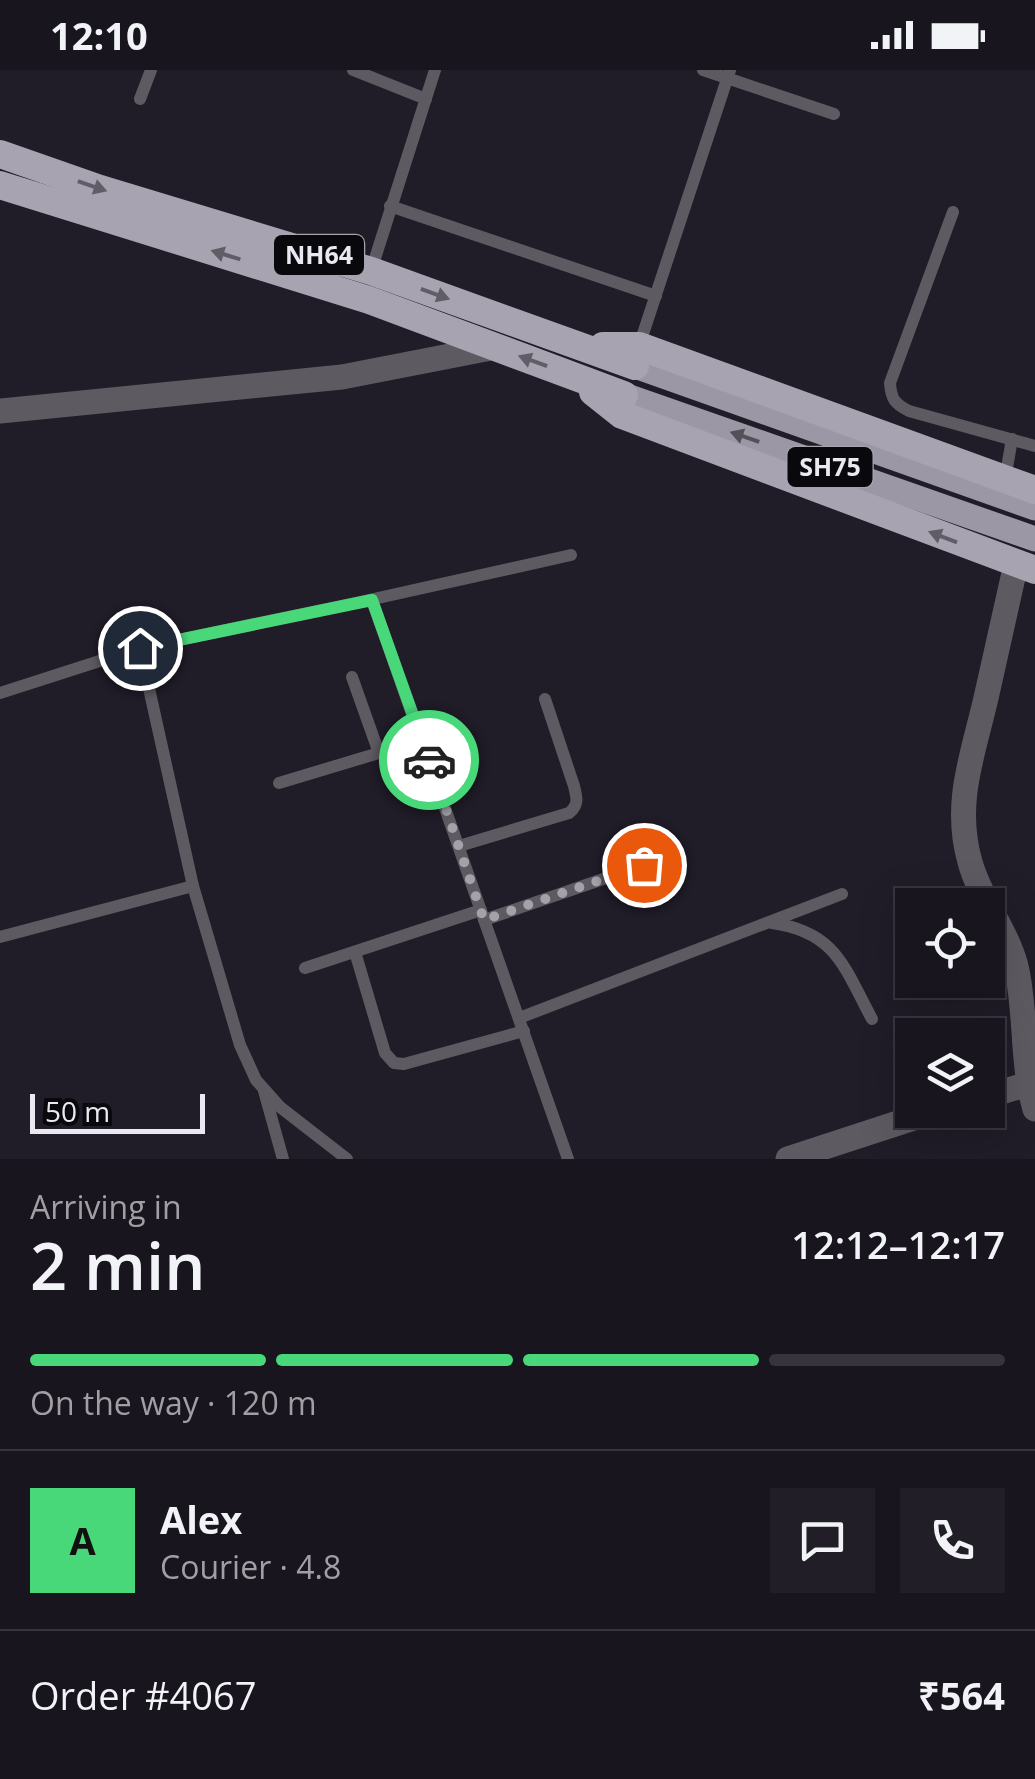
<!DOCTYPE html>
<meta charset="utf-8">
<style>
:root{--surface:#18151e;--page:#211e27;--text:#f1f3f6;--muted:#9f9fa4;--line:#36343c;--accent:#48d779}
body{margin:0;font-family:"Open Sans",sans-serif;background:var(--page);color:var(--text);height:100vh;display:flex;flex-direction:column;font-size:38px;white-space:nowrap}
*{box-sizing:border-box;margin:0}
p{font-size:32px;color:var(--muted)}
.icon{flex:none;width:55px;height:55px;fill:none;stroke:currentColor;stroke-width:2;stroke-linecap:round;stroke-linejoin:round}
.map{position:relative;height:1089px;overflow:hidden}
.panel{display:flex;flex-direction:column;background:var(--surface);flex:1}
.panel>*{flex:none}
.tools{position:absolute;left:895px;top:818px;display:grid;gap:20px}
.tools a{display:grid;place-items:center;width:110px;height:110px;border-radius:0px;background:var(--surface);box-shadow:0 10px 40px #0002,0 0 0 2px var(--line);font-size:50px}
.scale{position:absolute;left:30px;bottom:25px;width:175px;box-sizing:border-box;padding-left:10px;border:5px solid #eae8f0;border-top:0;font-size:28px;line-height:35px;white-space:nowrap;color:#eae8f0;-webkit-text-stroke:8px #09080c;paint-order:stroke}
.pin{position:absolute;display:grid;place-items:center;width:85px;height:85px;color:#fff;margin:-42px;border:5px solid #fff;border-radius:50%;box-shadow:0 2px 10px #0007}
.courier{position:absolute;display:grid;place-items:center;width:100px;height:100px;margin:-50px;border:8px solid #48d779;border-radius:50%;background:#fff;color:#222;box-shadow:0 2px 12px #0007}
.summary em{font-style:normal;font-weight:600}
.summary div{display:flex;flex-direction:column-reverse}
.summary{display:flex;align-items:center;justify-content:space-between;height:170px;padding:0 30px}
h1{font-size:65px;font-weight:600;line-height:75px}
.bar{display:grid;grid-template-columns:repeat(4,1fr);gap:15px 10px;align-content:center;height:120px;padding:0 30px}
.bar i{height:12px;border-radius:8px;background:var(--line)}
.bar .on{background:var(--accent)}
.bar p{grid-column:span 4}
.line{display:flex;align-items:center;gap:25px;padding:0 30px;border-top:2px solid var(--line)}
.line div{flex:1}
.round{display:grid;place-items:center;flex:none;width:105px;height:105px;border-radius:0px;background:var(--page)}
.status{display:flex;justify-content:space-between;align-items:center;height:70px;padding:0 50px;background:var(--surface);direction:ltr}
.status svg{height:28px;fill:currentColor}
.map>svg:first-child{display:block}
</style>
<div class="status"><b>12:10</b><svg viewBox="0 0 49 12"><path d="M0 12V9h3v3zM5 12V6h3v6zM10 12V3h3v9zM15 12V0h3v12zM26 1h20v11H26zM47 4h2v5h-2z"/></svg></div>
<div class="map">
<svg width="1035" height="1089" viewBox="0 0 1035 1089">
<rect width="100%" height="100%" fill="#201c28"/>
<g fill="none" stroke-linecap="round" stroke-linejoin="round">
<g stroke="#5d5b61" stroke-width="12">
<polyline points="353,0 426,29"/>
<polyline points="703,0 834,44"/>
<polyline points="140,29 151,0"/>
<polyline points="390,136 656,226"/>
<path d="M953 142 890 313C891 329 895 334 909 341L1035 376"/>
<polyline points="371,201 435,0"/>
<polyline points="639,276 730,0"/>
<polyline points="1005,409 1012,369"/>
<polyline points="372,530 568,1089"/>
<polyline points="140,578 193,816 240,975 256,1010 280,1037 347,1089"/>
<polyline points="352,607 379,683"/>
<polyline points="0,623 140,578 360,532 571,485"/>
<polyline points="279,713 422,670"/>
<path d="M459 776 569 743C579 735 577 728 574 716L545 629"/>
<polyline points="484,850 676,784"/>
<path d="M772 853C836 862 844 897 872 949"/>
<polyline points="0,867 193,816"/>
<polyline points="355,882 385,983 394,993 404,994 524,961"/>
<polyline points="305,898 481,840"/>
<polyline points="519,948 842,824"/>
<polyline points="264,1021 283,1089"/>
</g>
<g stroke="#5d5b61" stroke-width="25">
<polyline points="0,341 342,307 496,277"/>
<path d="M1016 494C1006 539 996 583 986 628 973 685 953 733 970 792 980 829 1006 859 1016 896 1027 943 1021 993 1035 1039"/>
<polyline points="988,1026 1035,1012"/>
<polyline points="788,1089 938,1040"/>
</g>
<g stroke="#9b97a4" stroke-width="25">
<polyline points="635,296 1035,438"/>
<polyline points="624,325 1035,469"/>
</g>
<g stroke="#a8a3b1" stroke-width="28">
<polyline points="0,84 100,119 371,201 635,296"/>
<polyline points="0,115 369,230 624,325"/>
<polyline points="603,276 639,276 1035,420"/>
<polyline points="593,322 622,345 1035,500"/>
</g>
</g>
<defs><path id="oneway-solid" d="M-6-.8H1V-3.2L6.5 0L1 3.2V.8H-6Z" transform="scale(2.5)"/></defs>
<g fill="#605d67">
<use href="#oneway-solid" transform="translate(92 116) rotate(19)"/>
<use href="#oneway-solid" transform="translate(226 185) rotate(-163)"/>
<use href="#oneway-solid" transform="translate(435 224) rotate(20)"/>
<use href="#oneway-solid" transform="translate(533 291) rotate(-160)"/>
<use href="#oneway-solid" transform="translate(943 467) rotate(-159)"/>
</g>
<use fill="#525058" href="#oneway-solid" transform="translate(745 367) rotate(-161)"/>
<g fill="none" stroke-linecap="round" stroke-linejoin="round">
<polyline stroke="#a3a1aa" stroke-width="10" stroke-dasharray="0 18" points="429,690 484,850 644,795"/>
<polyline stroke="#48d779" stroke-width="12" points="140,578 372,530 429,690"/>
</g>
<g text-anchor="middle" stroke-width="10" stroke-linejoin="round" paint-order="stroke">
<g fill="#09080c" stroke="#a6a5ac" stroke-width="2.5">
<rect x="274" y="165" width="90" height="40" rx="8"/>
<rect x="787.5" y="377" width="85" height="40" rx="8"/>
</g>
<g font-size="25" font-weight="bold" fill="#eae8f0">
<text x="319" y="194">NH64</text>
<text x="830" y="406">SH75</text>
</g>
</g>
</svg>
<div class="tools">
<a><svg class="icon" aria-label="locate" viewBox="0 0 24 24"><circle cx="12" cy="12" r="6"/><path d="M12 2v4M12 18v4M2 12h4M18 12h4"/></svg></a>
<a><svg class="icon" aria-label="layers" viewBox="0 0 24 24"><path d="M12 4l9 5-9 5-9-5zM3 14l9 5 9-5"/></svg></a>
</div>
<div class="scale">50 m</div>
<div class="pin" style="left:644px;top:795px;background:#ea580c"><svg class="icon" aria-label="bag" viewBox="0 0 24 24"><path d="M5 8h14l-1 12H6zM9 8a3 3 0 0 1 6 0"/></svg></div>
<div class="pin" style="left:140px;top:578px;background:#1f2937"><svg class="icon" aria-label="home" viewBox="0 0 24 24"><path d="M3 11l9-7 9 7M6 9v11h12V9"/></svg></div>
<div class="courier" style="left:429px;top:690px"><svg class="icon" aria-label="car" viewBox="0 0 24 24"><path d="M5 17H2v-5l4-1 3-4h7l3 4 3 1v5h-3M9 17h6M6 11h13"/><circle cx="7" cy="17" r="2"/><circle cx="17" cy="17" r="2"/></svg></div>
</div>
<section class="panel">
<div class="summary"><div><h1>2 min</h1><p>Arriving in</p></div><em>12:12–12:17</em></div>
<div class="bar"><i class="on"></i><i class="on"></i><i class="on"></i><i></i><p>On the way · 120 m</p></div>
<div class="line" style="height:180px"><b class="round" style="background:var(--accent);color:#111">A</b><div><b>Alex</b><p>Courier · 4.8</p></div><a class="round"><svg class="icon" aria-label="chat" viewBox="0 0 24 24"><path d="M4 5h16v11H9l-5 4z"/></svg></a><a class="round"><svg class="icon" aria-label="phone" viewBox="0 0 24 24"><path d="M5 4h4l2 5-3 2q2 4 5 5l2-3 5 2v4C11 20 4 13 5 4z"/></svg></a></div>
<div class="line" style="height:130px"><div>Order #4067</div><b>₹564</b></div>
</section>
